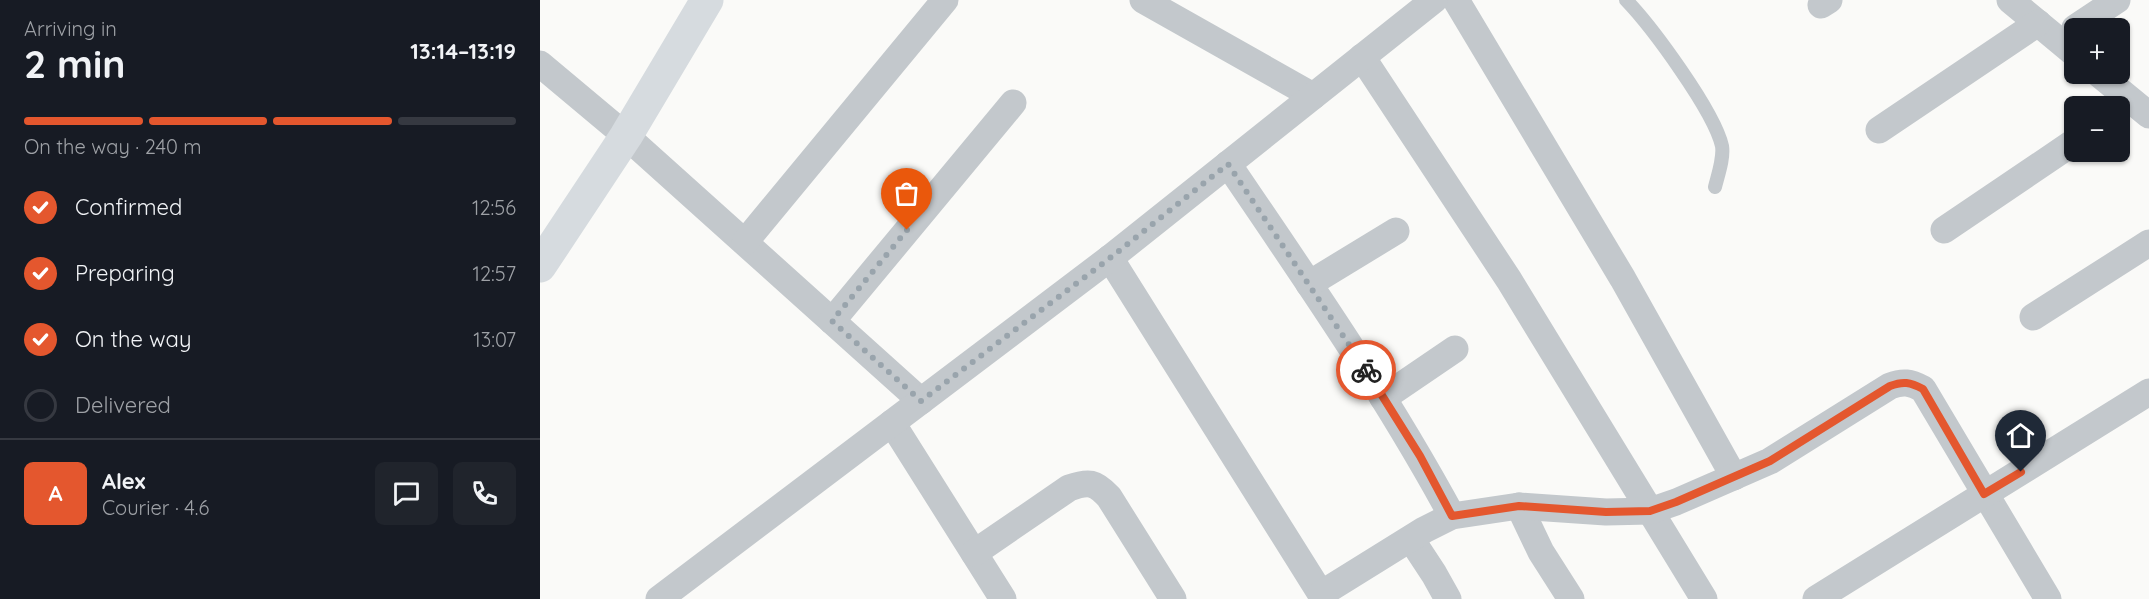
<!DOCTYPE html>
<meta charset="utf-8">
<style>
:root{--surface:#171b24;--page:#20242c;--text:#f1f3f6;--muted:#9ea1a6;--line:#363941;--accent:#e4572e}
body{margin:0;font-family:Quicksand,sans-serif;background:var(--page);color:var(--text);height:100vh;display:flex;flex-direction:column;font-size:22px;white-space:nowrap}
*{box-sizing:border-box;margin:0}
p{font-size:20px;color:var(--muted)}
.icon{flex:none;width:33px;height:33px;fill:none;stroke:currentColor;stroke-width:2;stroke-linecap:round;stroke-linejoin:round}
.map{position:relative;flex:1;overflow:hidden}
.drawer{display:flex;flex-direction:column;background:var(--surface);width:540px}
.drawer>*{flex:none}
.fabs{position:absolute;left:1524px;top:18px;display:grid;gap:12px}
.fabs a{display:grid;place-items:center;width:66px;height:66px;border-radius:9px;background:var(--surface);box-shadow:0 2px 4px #0004;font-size:30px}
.pin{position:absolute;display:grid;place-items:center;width:51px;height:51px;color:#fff;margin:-62px -26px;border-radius:50% 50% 50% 0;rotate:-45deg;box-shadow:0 0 6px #0007}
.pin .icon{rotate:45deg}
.courier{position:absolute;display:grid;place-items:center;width:60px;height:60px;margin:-30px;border:4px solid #e4572e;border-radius:50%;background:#fff;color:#222;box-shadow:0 2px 8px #0007}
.headline em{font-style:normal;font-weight:800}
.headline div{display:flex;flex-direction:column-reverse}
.headline{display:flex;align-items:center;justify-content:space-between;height:102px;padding:0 24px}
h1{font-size:39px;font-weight:800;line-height:45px}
.bar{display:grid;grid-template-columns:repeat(4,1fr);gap:9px 6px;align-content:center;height:72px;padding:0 24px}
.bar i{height:8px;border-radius:4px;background:var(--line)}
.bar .active{background:var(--accent)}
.bar p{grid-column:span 4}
.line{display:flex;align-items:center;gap:15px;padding:0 24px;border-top:2px solid var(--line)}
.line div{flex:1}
.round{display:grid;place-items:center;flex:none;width:63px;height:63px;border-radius:9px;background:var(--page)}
ol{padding:0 24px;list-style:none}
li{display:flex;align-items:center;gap:18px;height:66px}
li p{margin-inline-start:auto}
li .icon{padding:6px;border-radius:50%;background:var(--accent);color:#fff;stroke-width:4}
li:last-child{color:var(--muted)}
li i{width:33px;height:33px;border:3px solid var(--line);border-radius:50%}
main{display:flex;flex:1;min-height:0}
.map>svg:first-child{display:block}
</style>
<main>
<section class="drawer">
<div class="headline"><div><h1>2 min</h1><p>Arriving in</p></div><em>13:14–13:19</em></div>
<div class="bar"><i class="active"></i><i class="active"></i><i class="active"></i><i></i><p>On the way · 240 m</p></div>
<ol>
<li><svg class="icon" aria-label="check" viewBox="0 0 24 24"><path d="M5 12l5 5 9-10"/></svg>Confirmed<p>12:56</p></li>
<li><svg class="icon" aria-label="check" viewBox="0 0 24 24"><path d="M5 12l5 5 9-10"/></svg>Preparing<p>12:57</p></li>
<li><svg class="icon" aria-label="check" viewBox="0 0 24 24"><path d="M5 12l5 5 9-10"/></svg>On the way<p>13:07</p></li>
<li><i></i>Delivered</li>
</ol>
<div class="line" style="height:108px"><b class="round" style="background:var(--accent);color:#fff">A</b><div><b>Alex</b><p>Courier · 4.6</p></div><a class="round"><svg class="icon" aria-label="chat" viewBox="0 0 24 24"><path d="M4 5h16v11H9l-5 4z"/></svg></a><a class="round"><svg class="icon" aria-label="phone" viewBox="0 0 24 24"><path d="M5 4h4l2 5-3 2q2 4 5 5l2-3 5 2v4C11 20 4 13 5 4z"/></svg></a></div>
</section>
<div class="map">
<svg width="1609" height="599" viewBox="0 0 1609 599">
<rect width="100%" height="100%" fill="#fafaf8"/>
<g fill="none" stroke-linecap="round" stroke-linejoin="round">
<path stroke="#c3c8cc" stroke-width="14" d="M1086 0C1112 27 1174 111 1182 146 1184 158 1178 175 1175 187"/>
<g stroke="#c3c8cc" stroke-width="27">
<polyline points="603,0 773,96"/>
<polyline points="916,0 1083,279 1194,477"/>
<polyline points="1470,0 1534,53"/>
<polyline points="1281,5 1289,0"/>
<polyline points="1535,28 1577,0"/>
<polyline points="822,57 969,280 1164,599"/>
<polyline points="0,64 86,136 381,401"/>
<polyline points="1559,74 1609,115"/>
<polyline points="1339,130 1498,23"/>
<path d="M688 164C766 279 846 394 912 516"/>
<polyline points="1404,230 1534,142"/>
<polyline points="205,242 405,0"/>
<polyline points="570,258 784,599"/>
<polyline points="769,284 856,231"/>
<polyline points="1493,317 1609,243"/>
<polyline points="292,321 473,103"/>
<polyline points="843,398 915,349"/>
<polyline points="352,423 463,599"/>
<polyline points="979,506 1001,552 1031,599"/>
<polyline points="871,539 894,574 908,599"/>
<path d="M434 553 529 488C549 481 555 482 569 497L633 599"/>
<path d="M781 594 884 530 912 516 979 506 1066 512 1110 511 1136 502 1230 461 1350 386C1363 381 1370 382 1383 389L1508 599"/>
<polyline points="119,599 570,258 894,0"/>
<polyline points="1276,599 1609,392"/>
</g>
<polyline stroke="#d6dbdf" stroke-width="33" points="0,266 86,136 167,0"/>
</g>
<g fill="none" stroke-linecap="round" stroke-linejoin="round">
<polyline stroke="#99a4ac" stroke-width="6" stroke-dasharray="0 10.8" points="367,230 292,321 381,401 570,258 688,164 826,370"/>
<path stroke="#e4572e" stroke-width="8" d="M826 370 880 456 912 516 979 506 1066 512 1110 511 1136 502 1230 461 1350 386C1363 381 1370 382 1383 389L1444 494 1481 472"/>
</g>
</svg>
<div class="fabs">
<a>+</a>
<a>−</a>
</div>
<div class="pin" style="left:367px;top:230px;background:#ea580c"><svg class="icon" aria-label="bag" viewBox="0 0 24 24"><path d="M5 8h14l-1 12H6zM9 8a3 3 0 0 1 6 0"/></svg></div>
<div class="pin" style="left:1481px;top:472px;background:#1f2937"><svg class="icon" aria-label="home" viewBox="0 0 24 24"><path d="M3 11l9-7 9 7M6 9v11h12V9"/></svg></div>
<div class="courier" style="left:826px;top:370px"><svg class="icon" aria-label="bike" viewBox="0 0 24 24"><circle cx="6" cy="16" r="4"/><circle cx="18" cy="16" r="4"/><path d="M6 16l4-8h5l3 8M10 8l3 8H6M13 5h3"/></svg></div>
</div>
</main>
